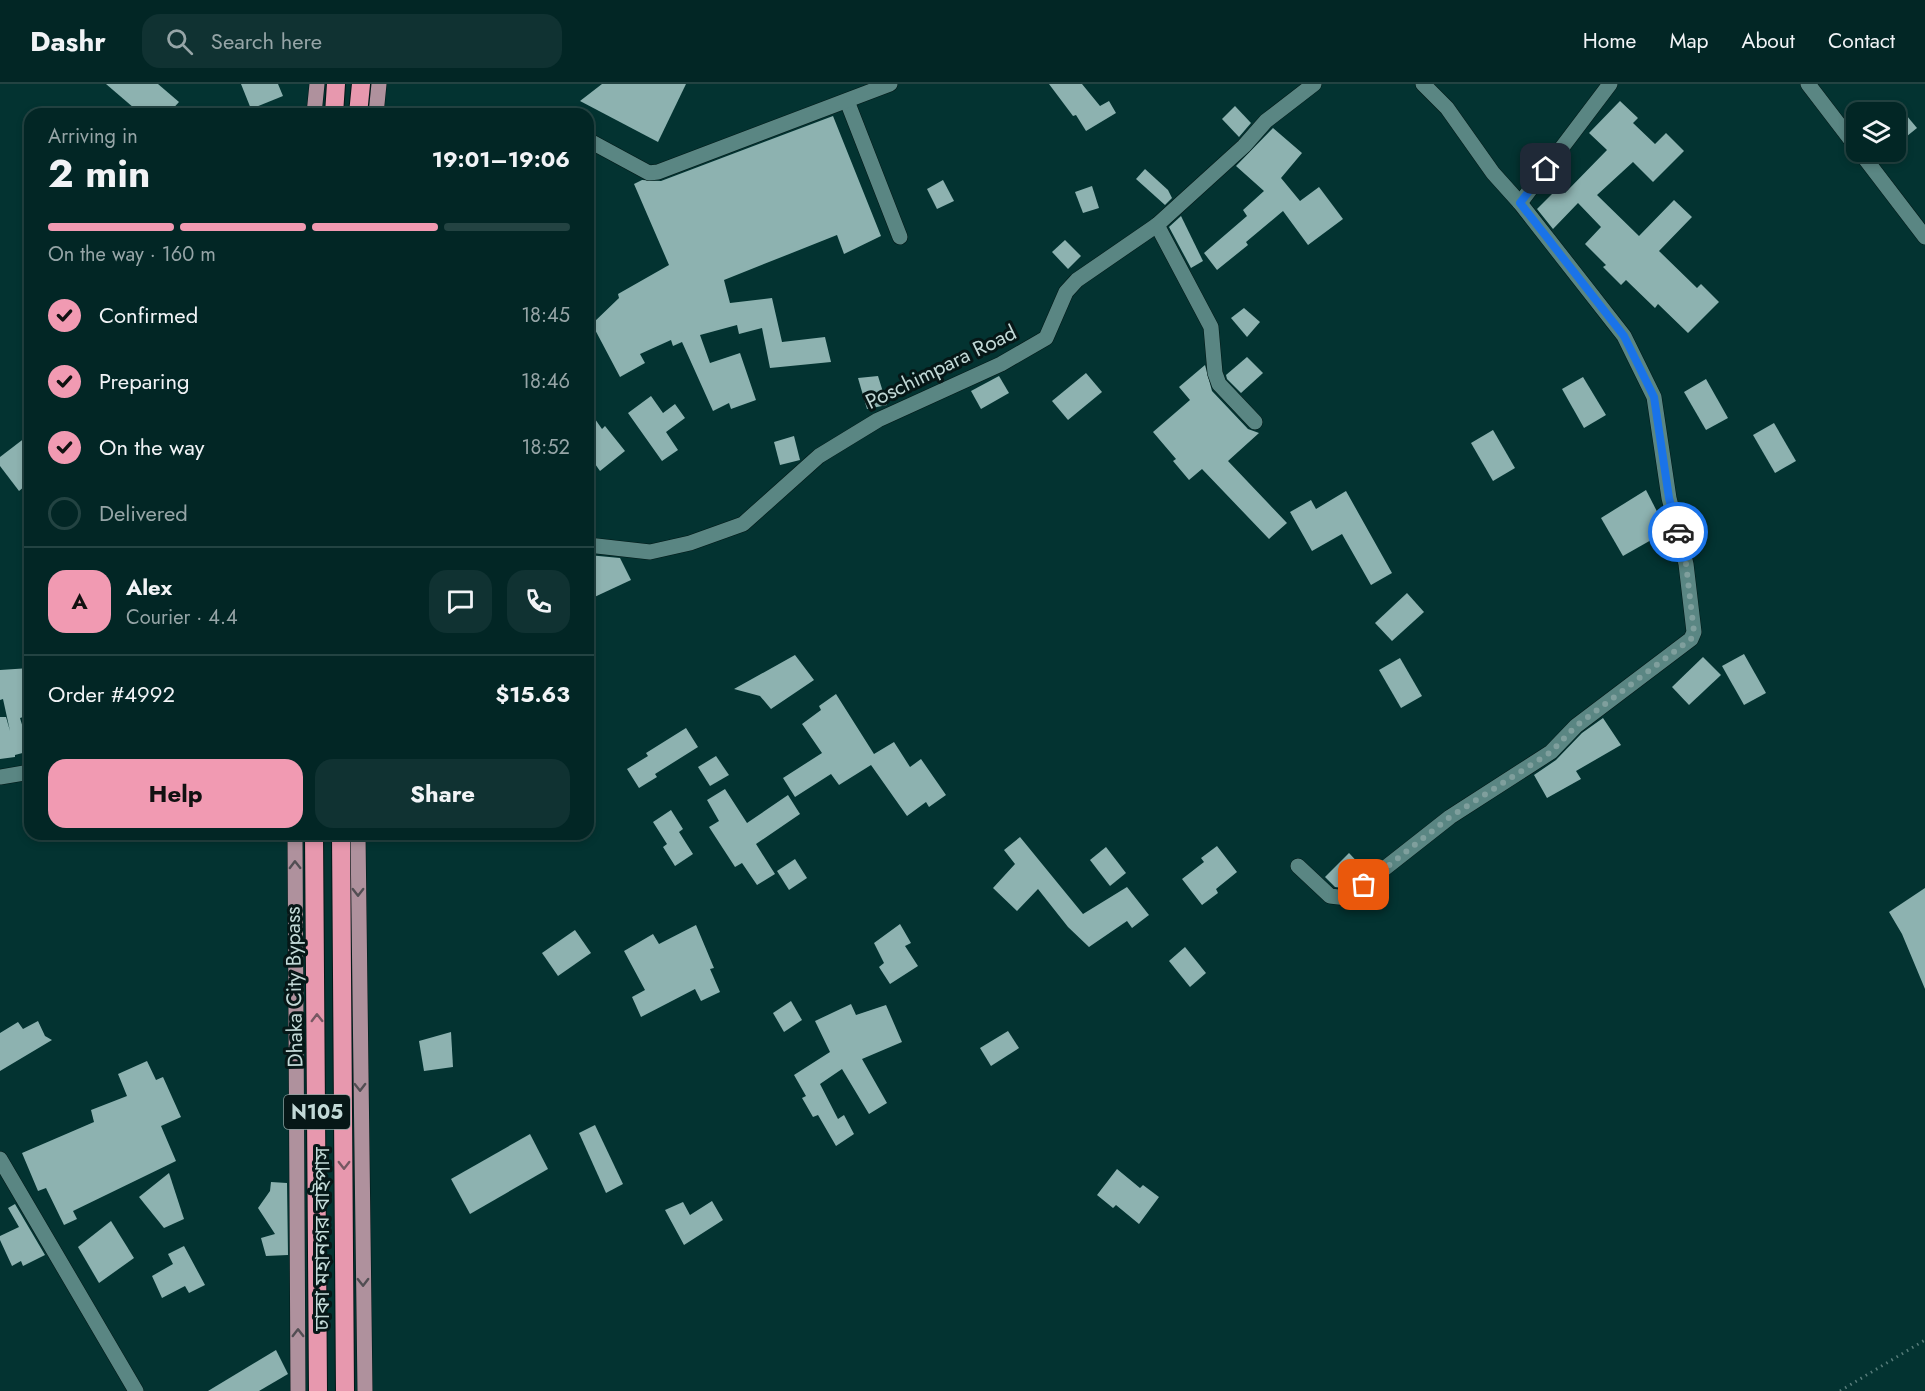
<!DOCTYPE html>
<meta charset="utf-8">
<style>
:root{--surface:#022625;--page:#103232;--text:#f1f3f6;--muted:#96a5a7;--line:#234342;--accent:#f19ab2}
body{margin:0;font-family:Jost,"Noto Sans Bengali",sans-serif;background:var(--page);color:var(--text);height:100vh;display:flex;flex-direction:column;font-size:22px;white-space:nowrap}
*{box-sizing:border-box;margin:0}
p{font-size:20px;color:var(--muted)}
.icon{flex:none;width:33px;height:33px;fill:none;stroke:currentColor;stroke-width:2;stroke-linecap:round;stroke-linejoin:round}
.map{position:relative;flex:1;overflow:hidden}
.sheet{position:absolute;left:24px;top:24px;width:570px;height:732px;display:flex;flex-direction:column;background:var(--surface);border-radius:18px;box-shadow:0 3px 9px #0003,0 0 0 2px var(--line)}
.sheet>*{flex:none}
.tools{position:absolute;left:1846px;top:18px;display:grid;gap:12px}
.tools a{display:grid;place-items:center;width:60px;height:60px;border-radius:12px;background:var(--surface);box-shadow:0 3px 9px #0003,0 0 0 2px var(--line);font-size:30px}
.pin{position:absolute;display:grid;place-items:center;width:51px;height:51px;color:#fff;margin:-26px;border-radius:12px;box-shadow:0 3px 9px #0006}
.courier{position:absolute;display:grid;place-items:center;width:60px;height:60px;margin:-30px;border:4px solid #1a73e8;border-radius:50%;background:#fff;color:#222;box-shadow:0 2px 8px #0007}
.head em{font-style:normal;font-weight:700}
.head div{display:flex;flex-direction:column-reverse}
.head{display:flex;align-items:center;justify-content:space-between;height:102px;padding:0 24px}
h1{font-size:39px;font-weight:700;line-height:45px}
.bar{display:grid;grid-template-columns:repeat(4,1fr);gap:9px 6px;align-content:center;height:72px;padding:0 24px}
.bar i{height:8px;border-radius:4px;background:var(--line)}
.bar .selected{background:var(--accent)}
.bar p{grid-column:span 4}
.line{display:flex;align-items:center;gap:15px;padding:0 24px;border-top:2px solid var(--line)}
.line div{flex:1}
.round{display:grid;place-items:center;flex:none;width:63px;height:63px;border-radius:18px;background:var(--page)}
ol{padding:0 24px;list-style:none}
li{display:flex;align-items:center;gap:18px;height:66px}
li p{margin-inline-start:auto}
li .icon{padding:6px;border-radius:50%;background:var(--accent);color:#111;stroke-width:4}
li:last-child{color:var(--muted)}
li i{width:33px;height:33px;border:3px solid var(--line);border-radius:50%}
.action{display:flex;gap:12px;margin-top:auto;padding:12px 24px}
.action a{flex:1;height:69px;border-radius:18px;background:var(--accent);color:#111;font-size:24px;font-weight:700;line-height:69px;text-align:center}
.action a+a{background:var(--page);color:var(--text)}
header{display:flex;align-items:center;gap:36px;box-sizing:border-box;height:84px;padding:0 30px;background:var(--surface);border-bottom:2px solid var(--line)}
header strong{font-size:28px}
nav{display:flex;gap:33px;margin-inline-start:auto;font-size:21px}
.search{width:420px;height:54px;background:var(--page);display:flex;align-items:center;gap:15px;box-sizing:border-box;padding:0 21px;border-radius:18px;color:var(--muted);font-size:22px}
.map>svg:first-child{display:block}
</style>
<header>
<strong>Dashr</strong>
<div class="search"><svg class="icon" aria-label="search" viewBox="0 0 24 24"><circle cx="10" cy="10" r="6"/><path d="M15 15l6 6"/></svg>Search here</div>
<nav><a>Home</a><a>Map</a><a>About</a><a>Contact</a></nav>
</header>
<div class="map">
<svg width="1925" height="1307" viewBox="0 0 1925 1307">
<rect width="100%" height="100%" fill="#033331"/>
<g fill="#8db2b0">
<polygon points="106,0 158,0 179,18 168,30 141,30"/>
<polygon points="241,0 278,0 283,12 251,25"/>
<polygon points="602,0 686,0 658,58 580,17"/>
<polygon points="1049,0 1082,0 1100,22 1109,17 1116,29 1086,47 1076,31 1073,32"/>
<polygon points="1620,17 1638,34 1633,39 1655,60 1666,49 1684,67 1653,98 1633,78 1597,111 1639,152 1674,116 1692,133 1659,167 1697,204 1701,200 1719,218 1688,249 1658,220 1655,224 1626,196 1621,201 1603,183 1606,181 1585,160 1601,143 1578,119 1553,145 1537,125 1559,103 1565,109 1607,66 1589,49"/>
<polygon points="1896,19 1917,44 1896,61"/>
<polygon points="1235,22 1251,39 1239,53 1222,35"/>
<polygon points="833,32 881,152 844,170 837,151 724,196 730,219 772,214 782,258 825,253 831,278 770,284 762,244 739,250 737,241 700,251 710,279 740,269 756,316 731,325 729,319 713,327 682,258 673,262 671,256 640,270 645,279 620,293 592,240 619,214 618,210 669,181 634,100 642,96 661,97"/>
<polygon points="1273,44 1302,69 1281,94 1300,117 1319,103 1343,135 1308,161 1283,127 1246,158 1248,161 1217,186 1204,169 1247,132 1243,126 1264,107 1236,82"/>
<polygon points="1145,85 1168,106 1172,114 1165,121 1136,95"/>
<polygon points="943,96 954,117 937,125 927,105"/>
<polygon points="1092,102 1099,124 1083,129 1075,108"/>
<polygon points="1181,132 1203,177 1191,184 1169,143"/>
<polygon points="1065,156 1081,172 1068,185 1052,168"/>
<polygon points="1244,224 1260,238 1247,253 1231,234"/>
<polygon points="1247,273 1263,289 1241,309 1227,295 1226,291"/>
<polygon points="1205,281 1212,307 1248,345 1259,349 1228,377 1287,439 1269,455 1202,385 1189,396 1173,377 1176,375 1153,348 1190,316 1179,303"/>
<polygon points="1086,289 1102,308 1068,336 1052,317"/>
<polygon points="878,292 887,321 867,325 858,294"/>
<polygon points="999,292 1009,309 981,325 971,307"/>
<polygon points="1583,293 1606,331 1584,344 1562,305"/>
<polygon points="1706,295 1728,334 1706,346 1684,308"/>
<polygon points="651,312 663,329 675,320 685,334 666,348 678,366 662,377 628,329"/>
<polygon points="588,325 602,345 605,342 625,367 600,387 588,370"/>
<polygon points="1774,339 1796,377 1775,389 1753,351"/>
<polygon points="1493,346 1515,384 1493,397 1471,359"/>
<polygon points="30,350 30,398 19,407 0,382 0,373"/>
<polygon points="794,352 800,376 780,381 774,358"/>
<polygon points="1646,406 1667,447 1623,472 1601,434"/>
<polygon points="1346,407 1392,489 1371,501 1342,450 1312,467 1290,428 1311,416 1316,425"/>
<polygon points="588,471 620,474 631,496 588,516"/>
<polygon points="1407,509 1424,528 1392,557 1375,539"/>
<polygon points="1744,570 1766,609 1744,621 1722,582"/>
<polygon points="795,571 814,596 771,625 760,612 734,605"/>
<polygon points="1703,573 1721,591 1689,621 1672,603"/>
<polygon points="1400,574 1422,612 1401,624 1379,586"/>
<polygon points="30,584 30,631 20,634 30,667 15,671 15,673 0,675 0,633 6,633 10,647 3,615 0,616 0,586"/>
<polygon points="836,610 874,670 894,658 910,683 921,675 946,711 929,723 926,718 907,732 871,681 839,701 831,690 795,713 783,694 822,669 802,640 821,626 819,622"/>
<polygon points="1603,634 1621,661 1576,687 1581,695 1547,714 1534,691 1556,676 1582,649"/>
<polygon points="686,644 698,663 655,690 657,693 639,704 627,685 648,672 646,669"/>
<polygon points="716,672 729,691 710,702 698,683"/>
<polygon points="725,705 747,739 788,711 800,730 756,760 775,790 757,801 742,779 735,783 709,743 719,737 707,716"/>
<polygon points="671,726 683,745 679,748 693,770 675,782 663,763 667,760 653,738"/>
<polygon points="1020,753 1083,830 1127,803 1149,831 1132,844 1127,837 1089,863 1068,843 1038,805 1017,827 993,804 1015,780 1004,766"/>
<polygon points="1217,762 1237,788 1216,805 1218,809 1202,821 1182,795 1204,778 1201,774"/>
<polygon points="1106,763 1126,789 1110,802 1090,776"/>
<polygon points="1349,769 1363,784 1343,804 1335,803 1325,793"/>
<polygon points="795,775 807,794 789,806 777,787"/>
<polygon points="1925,804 1925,905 1902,850 1889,828"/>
<polygon points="900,840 911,859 905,862 918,882 890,900 879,883 884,879 874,859"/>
<polygon points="696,841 714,884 710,885 720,908 701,917 695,905 641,933 632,913 645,906 624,867 653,850 659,860"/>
<polygon points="575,846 591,869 558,892 542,869"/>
<polygon points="1185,863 1206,889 1190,903 1169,877"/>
<polygon points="791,917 802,936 784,948 773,929"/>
<polygon points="851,920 856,931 886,921 902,958 862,975 887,1019 869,1030 842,985 820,1000 838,1035 844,1031 854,1050 836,1062 818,1031 813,1033 802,1014 806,1012 794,991 830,968 815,937"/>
<polygon points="38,937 45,952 52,956 0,987 0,949 18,938 23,945"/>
<polygon points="1008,947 1019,964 991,982 980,964"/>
<polygon points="451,948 453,983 424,987 419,957"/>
<polygon points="147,977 156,996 163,993 181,1033 161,1042 176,1077 73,1127 77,1135 64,1141 46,1104 38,1107 22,1069 94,1038 91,1026 127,1012 118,990"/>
<polygon points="595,1041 623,1100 606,1109 579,1049"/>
<polygon points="530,1050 548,1085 470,1130 451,1095"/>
<polygon points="1117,1085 1140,1104 1143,1101 1159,1113 1139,1140 1116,1121 1113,1124 1097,1111"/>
<polygon points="169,1089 184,1135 164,1144 139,1113"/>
<polygon points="271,1098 287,1099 288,1171 266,1172 261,1154 275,1150 258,1124 270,1107"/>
<polygon points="712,1117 723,1136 684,1161 665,1126 683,1118 690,1131"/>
<polygon points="15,1120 45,1171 23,1182 21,1177 12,1182 0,1156 0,1152 19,1143 8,1124"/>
<polygon points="111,1137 134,1174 99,1199 78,1163"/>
<polygon points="184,1162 205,1201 189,1209 185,1202 162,1214 152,1192 173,1180 168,1170"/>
<polygon points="276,1266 288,1290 259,1307 208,1307"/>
</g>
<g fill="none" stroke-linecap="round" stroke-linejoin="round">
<g stroke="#031817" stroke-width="16">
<g id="minor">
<polyline points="1808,0 1857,64"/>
<polyline points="847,17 900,153"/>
<polyline points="588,56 649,89 658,88 890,0"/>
<polyline points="1860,68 1925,153"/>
<polyline points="1520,119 1610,0"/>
<polyline points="1157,141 1211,243 1215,289 1219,300 1255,338"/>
<polyline points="588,461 650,468 690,459 743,440 819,372 878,336 1001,280 1046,254 1066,208 1077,196 1157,141 1244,62 1266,37 1314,0"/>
<polyline points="0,693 30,688"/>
<polyline points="1298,782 1330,812 1347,814 1450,733 1551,668 1576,642 1691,555 1694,548 1686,480 1669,414 1654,313 1624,252 1520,119 1493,89 1447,24 1423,0"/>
<polyline points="0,1075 136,1307"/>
</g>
</g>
<g stroke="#031817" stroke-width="16">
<g id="major">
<polyline points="314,30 317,0"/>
<polyline points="376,30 379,0"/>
<polyline points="295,750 298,1307"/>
<polyline points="358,750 365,1307"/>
</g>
</g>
<g stroke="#031817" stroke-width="20">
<g id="highway">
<polyline points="334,30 336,0"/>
<polyline points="358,30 361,0"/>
<polyline points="314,750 318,1307"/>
<polyline points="341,750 345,1307"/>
</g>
</g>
<polyline stroke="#577c7a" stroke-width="3" stroke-dasharray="1.5 4.5" stroke-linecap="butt" points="1840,1307 1925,1256"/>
<use href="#minor" stroke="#5a8683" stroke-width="15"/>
<use href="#major" stroke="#af919d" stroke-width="15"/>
<use href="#highway" stroke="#e798ae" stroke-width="18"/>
</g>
<defs><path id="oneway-chevron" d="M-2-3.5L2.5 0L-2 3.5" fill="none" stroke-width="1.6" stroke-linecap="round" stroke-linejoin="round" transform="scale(1.5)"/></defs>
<g stroke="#524e53">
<use href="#oneway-chevron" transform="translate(295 781) rotate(-91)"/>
<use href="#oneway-chevron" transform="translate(358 808) rotate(90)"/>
<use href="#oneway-chevron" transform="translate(360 1003) rotate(89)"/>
<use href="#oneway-chevron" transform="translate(363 1198) rotate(89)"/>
<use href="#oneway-chevron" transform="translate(298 1249) rotate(-90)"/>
</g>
<g stroke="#765862">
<use href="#oneway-chevron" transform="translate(317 934) rotate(-91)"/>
<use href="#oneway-chevron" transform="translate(344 1081) rotate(90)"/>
</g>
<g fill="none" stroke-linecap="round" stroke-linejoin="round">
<polyline stroke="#7f9f9d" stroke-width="6" stroke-dasharray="0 10.8" points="1364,801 1450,733 1551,668 1576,642 1691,555 1694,548 1686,480 1678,448"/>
<polyline stroke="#1a73e8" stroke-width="8" points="1546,85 1520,119 1624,252 1654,313 1669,414 1678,448"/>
</g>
<g text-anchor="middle" stroke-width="6" stroke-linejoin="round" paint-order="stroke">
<rect fill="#061717" stroke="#8a9f9d" stroke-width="1.5" x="284" y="1011" width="66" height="34" rx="4.5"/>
<g font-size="20" font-weight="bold" fill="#c2d9d7">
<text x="317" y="1035">N105</text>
</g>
<g font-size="21" fill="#c2d9d7" stroke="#061717">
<text transform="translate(941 283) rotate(-26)" y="7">Poschimpara Road</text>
<text transform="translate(294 903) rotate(-91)" y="7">Dhaka City Bypass</text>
<text transform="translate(322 1155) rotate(-90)" y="7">ঢাকা মহানগর বাইপাস</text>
</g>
</g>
</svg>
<div class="tools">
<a><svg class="icon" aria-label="layers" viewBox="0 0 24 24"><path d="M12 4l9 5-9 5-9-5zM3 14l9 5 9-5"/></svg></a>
</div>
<div class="pin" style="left:1364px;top:801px;background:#ea580c"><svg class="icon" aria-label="bag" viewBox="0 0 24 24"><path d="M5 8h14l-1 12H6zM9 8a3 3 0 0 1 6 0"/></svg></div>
<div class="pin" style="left:1546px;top:85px;background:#1f2937"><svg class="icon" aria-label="home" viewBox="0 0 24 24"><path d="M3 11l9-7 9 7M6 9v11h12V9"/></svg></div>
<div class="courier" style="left:1678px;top:448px"><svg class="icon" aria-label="car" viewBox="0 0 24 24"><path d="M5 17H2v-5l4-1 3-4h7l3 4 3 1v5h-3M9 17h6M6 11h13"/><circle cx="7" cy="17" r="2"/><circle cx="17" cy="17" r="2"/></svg></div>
<section class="sheet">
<div class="head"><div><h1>2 min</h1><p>Arriving in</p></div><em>19:01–19:06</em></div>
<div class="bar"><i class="selected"></i><i class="selected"></i><i class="selected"></i><i></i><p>On the way · 160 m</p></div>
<ol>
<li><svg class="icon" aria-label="check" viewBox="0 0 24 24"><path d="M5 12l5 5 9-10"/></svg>Confirmed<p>18:45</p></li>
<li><svg class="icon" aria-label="check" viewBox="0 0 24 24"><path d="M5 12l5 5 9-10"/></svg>Preparing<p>18:46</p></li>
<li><svg class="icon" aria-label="check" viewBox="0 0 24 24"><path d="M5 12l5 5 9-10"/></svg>On the way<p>18:52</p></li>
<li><i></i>Delivered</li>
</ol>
<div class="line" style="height:108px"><b class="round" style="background:var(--accent);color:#111">A</b><div><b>Alex</b><p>Courier · 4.4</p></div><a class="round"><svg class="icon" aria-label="chat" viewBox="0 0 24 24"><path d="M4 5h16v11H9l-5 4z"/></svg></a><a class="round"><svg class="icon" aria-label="phone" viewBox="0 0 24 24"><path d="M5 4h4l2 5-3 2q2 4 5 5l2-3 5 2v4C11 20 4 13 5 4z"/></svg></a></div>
<div class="line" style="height:78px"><div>Order #4992</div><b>$15.63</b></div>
<div class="action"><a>Help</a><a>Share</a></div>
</section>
</div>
